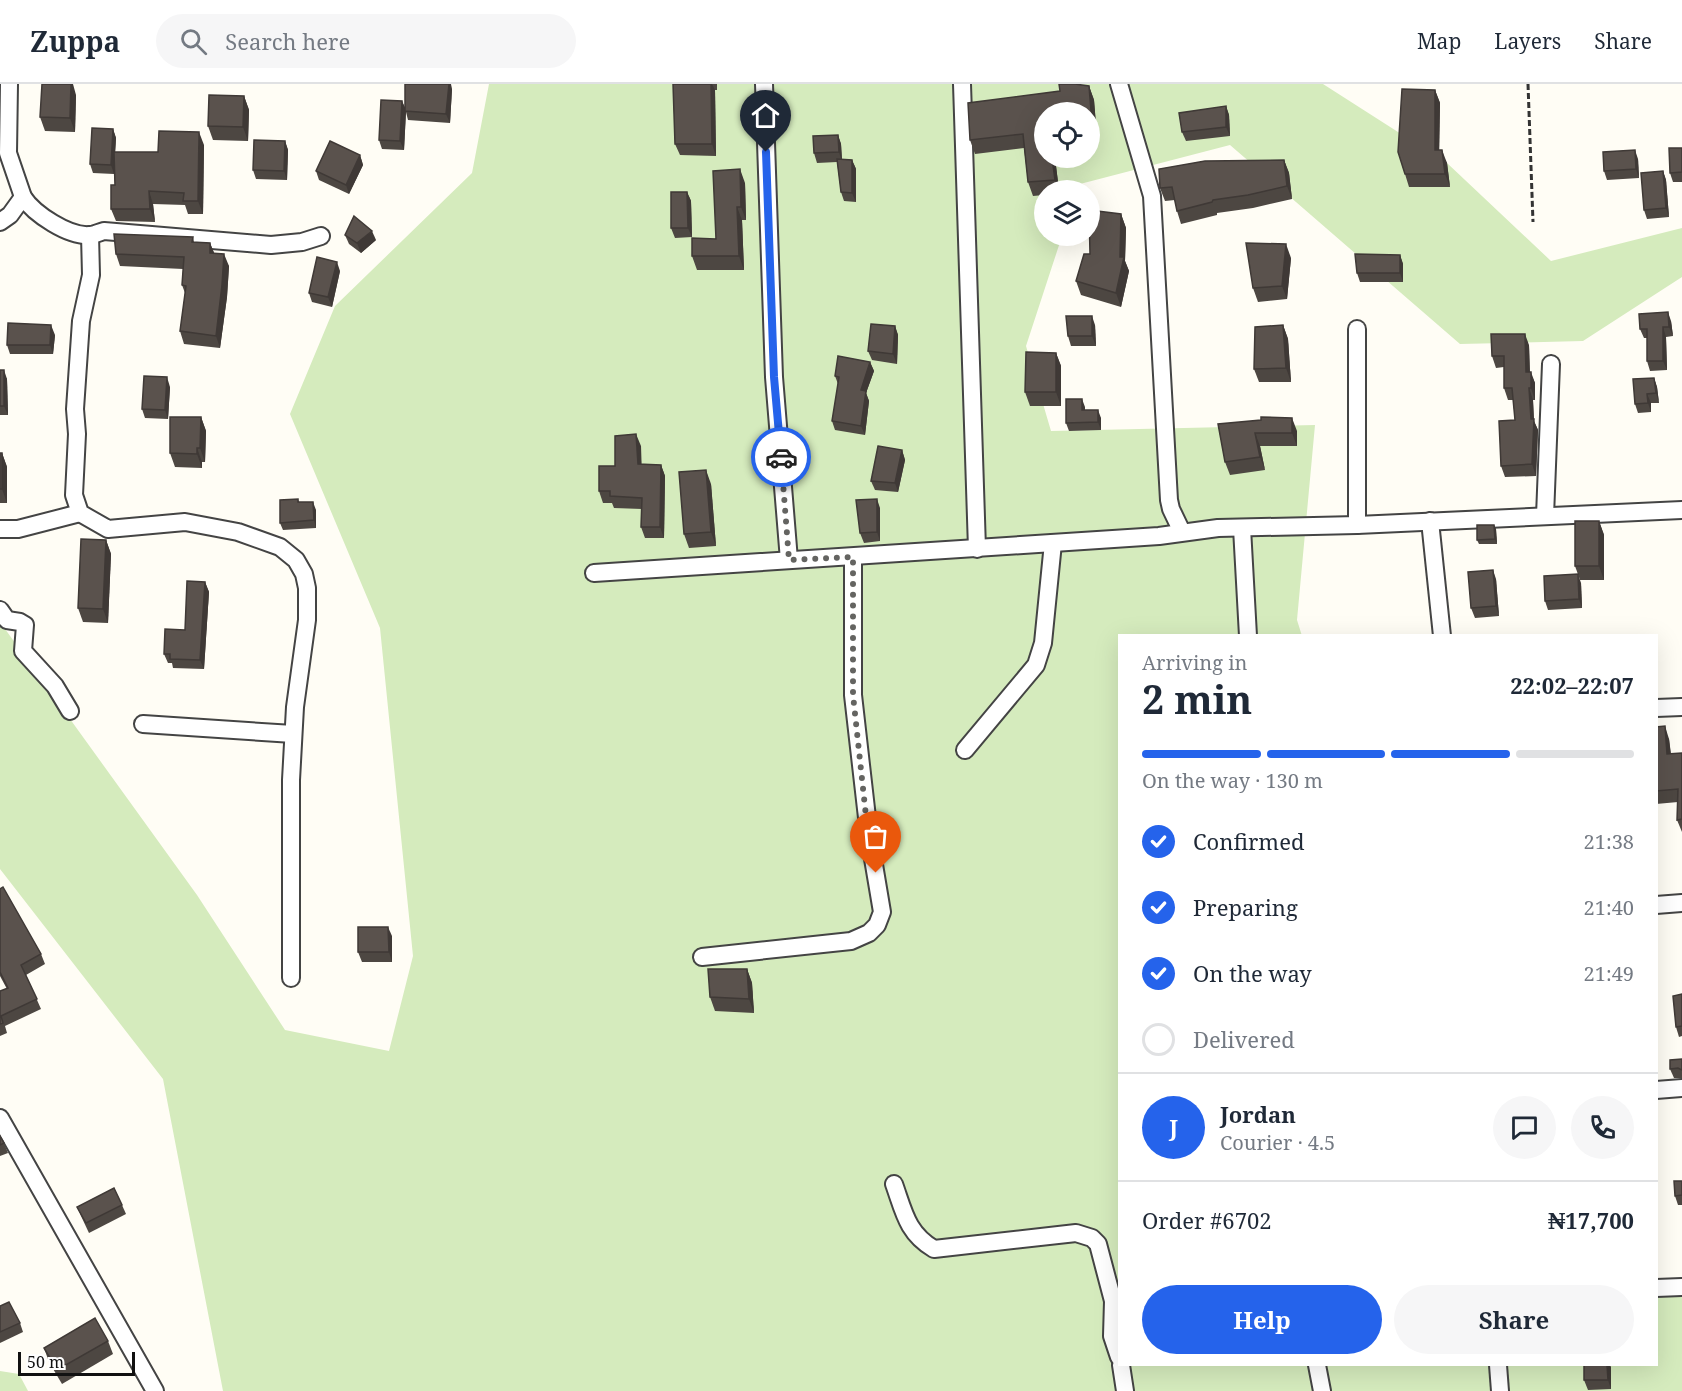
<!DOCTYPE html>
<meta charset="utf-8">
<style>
:root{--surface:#fff;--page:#f6f6f7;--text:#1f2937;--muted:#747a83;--line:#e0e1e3;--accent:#2563eb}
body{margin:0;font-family:"Noto Serif",serif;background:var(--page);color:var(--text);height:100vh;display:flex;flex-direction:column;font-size:22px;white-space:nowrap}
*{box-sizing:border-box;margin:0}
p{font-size:20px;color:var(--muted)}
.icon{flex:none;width:33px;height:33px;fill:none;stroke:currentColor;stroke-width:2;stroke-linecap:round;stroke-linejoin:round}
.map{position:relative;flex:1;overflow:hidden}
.sheet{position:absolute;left:1118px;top:550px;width:540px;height:732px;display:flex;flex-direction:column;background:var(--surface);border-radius:0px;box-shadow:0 6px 24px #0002}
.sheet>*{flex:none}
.buttons{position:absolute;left:1034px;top:18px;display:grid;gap:12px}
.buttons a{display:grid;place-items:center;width:66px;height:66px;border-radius:50%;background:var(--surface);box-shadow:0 6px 24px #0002;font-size:30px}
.scale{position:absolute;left:18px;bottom:15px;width:117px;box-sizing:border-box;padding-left:6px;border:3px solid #111;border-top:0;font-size:16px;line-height:21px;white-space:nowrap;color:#111;-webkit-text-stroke:4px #fff;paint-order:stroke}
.pin{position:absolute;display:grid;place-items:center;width:51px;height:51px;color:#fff;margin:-62px -26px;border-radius:50% 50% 50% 0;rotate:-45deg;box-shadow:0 0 6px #0007}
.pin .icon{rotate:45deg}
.courier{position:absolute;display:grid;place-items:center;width:60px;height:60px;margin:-30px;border:4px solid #2563eb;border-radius:50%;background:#fff;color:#222;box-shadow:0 2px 8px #0007}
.headline em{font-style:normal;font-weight:700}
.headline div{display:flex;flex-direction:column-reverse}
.headline{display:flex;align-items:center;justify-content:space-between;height:102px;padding:0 24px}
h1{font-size:39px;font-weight:700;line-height:45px}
.bar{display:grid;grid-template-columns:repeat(4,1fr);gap:9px 6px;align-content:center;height:72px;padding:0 24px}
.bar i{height:8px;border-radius:4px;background:var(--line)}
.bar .on{background:var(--accent)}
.bar p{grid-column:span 4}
.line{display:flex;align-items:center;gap:15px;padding:0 24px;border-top:2px solid var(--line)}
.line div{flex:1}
.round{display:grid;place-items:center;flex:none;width:63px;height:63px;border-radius:32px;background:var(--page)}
ol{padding:0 24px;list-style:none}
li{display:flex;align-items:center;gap:18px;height:66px}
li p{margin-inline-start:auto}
li .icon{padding:6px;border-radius:50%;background:var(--accent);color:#fff;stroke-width:4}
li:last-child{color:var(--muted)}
li i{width:33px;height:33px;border:3px solid var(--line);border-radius:50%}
.action{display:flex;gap:12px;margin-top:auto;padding:12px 24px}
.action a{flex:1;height:69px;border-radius:36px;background:var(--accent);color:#fff;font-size:24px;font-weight:700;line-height:69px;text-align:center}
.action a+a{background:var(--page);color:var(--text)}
header{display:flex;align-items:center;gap:36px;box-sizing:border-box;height:84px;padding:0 30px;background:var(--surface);border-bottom:2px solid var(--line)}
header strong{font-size:28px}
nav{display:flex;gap:33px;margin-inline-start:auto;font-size:21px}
.search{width:420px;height:54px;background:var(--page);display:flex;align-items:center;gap:15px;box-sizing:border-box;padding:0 21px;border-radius:33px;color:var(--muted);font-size:22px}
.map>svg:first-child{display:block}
</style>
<header>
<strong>Zuppa</strong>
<div class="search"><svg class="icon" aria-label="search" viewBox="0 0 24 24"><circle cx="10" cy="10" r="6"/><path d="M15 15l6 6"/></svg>Search here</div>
<nav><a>Map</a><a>Layers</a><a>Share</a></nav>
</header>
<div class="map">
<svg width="1682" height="1307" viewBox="0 0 1682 1307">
<rect width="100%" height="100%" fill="#fffdf5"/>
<g fill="#d5ebbd" fill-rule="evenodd">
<path d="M489 0H1323L1423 64 1439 79H1447L1551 177 1682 144V193L1583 257 1460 260 1230 61 1080 100 1077 106H1044V152H1062L1026 262 1051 347 1315 341 1297 536 1302 552H1119V1281H1656V1195L1682 1194V1307H223L163 995 0 785V538L197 811 285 946 389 967 413 872 380 544 290 330 335 222 472 89ZM1044 28H1089V74H1044Z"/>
<polygon points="0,1287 19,1290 28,1307 0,1307"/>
</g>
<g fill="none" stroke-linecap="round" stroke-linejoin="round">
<g stroke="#444" stroke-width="20">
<g id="street">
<polyline points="764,0 774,293 789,476"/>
<polyline points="962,0 977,465"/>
<polyline points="1119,0 1152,112 1169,416 1171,425 1182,448"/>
<path d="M23 113C34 130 69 153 90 151 94 151 100 148 104 147L271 161 302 158 321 152"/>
<polyline points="0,138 10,131 23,113 8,69 9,0"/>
<polyline points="90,151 91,191 81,237 75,325 77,350 74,411 80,429 108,445 185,438 238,448 280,463 296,476 304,490 307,504 307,536 295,623 291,696 291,894"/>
<polyline points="1357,245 1357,441"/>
<polyline points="1545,432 1551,280"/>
<polyline points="1430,437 1442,552"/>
<polyline points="1242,444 1248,552"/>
<polyline points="0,445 18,445 80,429"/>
<polyline points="594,489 1159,452 1218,444 1357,441 1682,426"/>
<polyline points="0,526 7,536 20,538 25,541 23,567 55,602 70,627"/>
<polyline points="1656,624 1682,623"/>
<polyline points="143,640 293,650"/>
<polyline points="965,666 1036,581 1043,559 1053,459"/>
<polyline points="1656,821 1682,819"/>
<polyline points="702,873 851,857 869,849 877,841 882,828 869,751 853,611 853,473"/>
<polyline points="1656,1006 1682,1004"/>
<polyline points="0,1034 155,1307"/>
<path d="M894 1100C904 1128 907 1149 934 1165L1076 1149 1092 1154 1098 1160 1113 1217H1119"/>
<polyline points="1656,1204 1682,1203"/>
<polyline points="1113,1217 1112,1252 1119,1273"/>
<polyline points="1121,1281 1125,1307"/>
<polyline points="1317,1281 1322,1307"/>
<polyline points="1498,1281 1500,1307"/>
</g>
</g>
<polyline stroke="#333" stroke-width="3" stroke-dasharray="6 3" stroke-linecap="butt" points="1528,0 1533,138"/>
<use href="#street" stroke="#fff" stroke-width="16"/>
</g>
<g fill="#4d4742">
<polygon points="673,0 717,0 717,6 715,6 716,72 680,71 675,60"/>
<polygon points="1089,2 1094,16 1097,53 1089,52 1089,28 1044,28 1044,74 1055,74 1059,106 1044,106 1044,111 1033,112 1028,98 1024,64 975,70 970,56 1060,7"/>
<polygon points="452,5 450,39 408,36 406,28 404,66 382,65 379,56 402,17 405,24"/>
<polygon points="1435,6 1440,19 1439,66 1447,79 1450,103 1409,103 1405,90"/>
<polygon points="76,11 75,48 45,47 40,33"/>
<polygon points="244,12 249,26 248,57 213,56 208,42"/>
<polygon points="1226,22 1229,31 1230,52 1186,57 1182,48"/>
<polygon points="113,45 116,54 115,68 158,68 204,61 203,130 188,130 185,121 153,120 155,138 116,137 111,125 115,101 114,90 93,89 90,80"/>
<polygon points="838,51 841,60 842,75 852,76 856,85 856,118 844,117 841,108 837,78 817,79 814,69"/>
<polygon points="285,57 288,66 287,96 256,95 253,86"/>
<polygon points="1682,64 1682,98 1673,98 1670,89"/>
<polygon points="360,71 363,81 349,110 319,96 316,87"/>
<polygon points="1638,75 1639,94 1607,96 1604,87"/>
<polygon points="1284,76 1289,89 1292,115 1253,124 1217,129 1217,131 1181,140 1177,127 1175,116 1165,117 1160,104"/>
<polygon points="1663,87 1666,96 1669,133 1647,135 1644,126"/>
<polygon points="745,99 746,136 742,136 744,186 697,186 692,172 716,155"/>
<polygon points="687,108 691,117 692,153 675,154 671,144"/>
<polygon points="1121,130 1126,144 1125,177 1129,187 1121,223 1081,211 1076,197 1090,170"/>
<polygon points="345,151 376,156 361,169 349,160"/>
<polygon points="193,153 194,158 210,159 214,169 229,182 227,213 220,264 184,260 180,247 185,209 182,201 183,185 120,182 116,170"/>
<polygon points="1400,171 1403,180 1403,198 1360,198 1357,189"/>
<polygon points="1291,174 1287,215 1258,218 1253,204"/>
<polygon points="340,187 332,223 312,218 309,209"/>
<polygon points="1671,237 1673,252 1666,253 1667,286 1650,287 1647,277 1647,254 1644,254 1640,245"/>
<polygon points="1095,241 1096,262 1071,262 1068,252"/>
<polygon points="1283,241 1288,255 1291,298 1259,298 1254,285"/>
<polygon points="895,242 898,251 897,280 872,276 868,267"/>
<polygon points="55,251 53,270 10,270 7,261"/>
<polygon points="1529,261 1530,288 1535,299 1535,316 1533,316 1534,337 1538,346 1536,392 1505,393 1501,382 1515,336 1513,316 1508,316 1504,304 1504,283 1496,284 1492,272"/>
<polygon points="1056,269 1061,282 1061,322 1030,322 1025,308"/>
<polygon points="870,278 874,287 866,309 869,317 865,351 835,346 832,337 838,300 835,292"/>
<polygon points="0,286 7,295 8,331 0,331"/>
<polygon points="1654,294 1657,303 1659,319 1651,319 1651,328 1638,329 1635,320"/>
<polygon points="170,303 168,335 145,334 142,325"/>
<polygon points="1085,323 1085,326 1101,334 1101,346 1069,347 1066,339"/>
<polygon points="201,333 206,347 205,378 202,378 202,384 175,383 170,369"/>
<polygon points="1218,340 1297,347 1297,362 1260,362 1265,386 1230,391 1225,378"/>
<polygon points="641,362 641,380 661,381 665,392 664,454 645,454 641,443 642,425 614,424 612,419 603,419 599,407 615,382"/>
<polygon points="902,366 905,376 898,408 875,406 871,397"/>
<polygon points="0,369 2,369 7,383 7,419 0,419"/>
<polygon points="711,400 716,462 689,464 684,450"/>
<polygon points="298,415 299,418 316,426 316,444 283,446 280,439"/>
<polygon points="880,424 880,457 864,459 860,449"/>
<polygon points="1599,437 1604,451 1604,496 1580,496 1575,482"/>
<polygon points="1494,441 1496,445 1497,460 1479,460 1477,456"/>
<polygon points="106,456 111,470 108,539 83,538 78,524"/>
<polygon points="1496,495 1499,532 1475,534 1471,524"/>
<polygon points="205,498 209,508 204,585 173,584 172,579 168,579 164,570 185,546"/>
<polygon points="1581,499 1582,524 1548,526 1545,517"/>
<polygon points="1656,643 1669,655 1671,670 1682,669 1682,748 1677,736 1678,718 1656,720"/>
<polygon points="0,805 41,870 45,880 26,891 41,925 5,942 7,949 0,952 0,907 7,905 0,892"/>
<polygon points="392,852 392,878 362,878 358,868"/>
<polygon points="747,885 752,899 754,929 715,927 710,913"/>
<polygon points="1682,910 1682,952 1679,953 1676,943"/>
<polygon points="1682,975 1682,994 1674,994 1670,985"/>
<polygon points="0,1052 4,1059 8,1069 0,1072"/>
<polygon points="1682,1097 1682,1121 1678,1121 1675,1112"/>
<polygon points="122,1121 126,1130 89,1149 81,1132 77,1123"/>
<polygon points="0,1222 20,1239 23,1248 0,1259"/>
<polygon points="108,1257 113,1270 62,1300 49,1278 44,1264"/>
<polygon points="1611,1283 1611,1305 1588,1306 1584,1296"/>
</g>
<g fill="#3f3936">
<polygon points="71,0 73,0 76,11 75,48 70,34"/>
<polygon points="449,0 451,0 452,5 450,39 446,30"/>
<polygon points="711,0 712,0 715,6 716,72 712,60"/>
<polygon points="1089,2 1094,16 1097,53 1092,39"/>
<polygon points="1435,6 1440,19 1439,79 1435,66"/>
<polygon points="244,12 249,26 248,57 243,43"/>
<polygon points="402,17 406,26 404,66 400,57"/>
<polygon points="1226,22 1229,31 1230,52 1226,43"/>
<polygon points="113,45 116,54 114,90 111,81"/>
<polygon points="199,48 204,61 203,130 198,117"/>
<polygon points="838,51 841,60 842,78 839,68"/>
<polygon points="285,57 288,66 287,96 284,87"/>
<polygon points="1442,66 1447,79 1450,103 1445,90"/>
<polygon points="1635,66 1638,75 1639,94 1636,85"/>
<polygon points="360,71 363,81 349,110 346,101"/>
<polygon points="1052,74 1055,74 1059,106 1055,96"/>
<polygon points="852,76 856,85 856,118 852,109"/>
<polygon points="1284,76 1289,89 1292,115 1287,102"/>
<polygon points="740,85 745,99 746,136 741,123"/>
<polygon points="1663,87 1666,96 1669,133 1666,124"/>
<polygon points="149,107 153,120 155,138 150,125"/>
<polygon points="687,108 691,117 692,153 688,144"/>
<polygon points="737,123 742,136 744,186 739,172"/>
<polygon points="1121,130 1126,144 1125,177 1129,187 1121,223 1116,209 1120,173"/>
<polygon points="372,147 376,156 361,169 357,159"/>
<polygon points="210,159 215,171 210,169"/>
<polygon points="1286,160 1291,174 1287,215 1282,202"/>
<polygon points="224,170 229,182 227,213 220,264 216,252"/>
<polygon points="1400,171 1403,180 1403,198 1400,189"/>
<polygon points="337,178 340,187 332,223 328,213"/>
<polygon points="1668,228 1671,237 1673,252 1669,243"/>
<polygon points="1092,232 1095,241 1096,262 1092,252"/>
<polygon points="51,241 55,251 53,270 50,261"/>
<polygon points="1283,241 1288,255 1291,298 1286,284"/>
<polygon points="895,242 898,251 897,280 893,270"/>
<polygon points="1663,243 1666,253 1667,286 1663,277"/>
<polygon points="1525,250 1529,261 1530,299 1526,288"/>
<polygon points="1056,269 1061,282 1061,322 1056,308"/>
<polygon points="870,278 874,287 866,309 869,317 865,351 861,342 861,306"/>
<polygon points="4,286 7,295 8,331 4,322"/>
<polygon points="1531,288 1535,299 1535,316 1531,304"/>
<polygon points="167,293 170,303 168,335 165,326"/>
<polygon points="1654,294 1657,303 1659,319 1656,309"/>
<polygon points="1529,304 1533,316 1534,337 1538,346 1536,392 1532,380 1531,335"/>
<polygon points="1647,310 1651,319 1651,328 1648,319"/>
<polygon points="1082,315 1085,323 1085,334 1082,326"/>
<polygon points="1098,326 1101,334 1101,346 1098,338"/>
<polygon points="201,333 206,347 205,378 200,364"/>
<polygon points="1292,334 1297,347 1297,362 1292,349"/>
<polygon points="1255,349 1260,362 1265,386 1260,373"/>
<polygon points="636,350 641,362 642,392 638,380"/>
<polygon points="197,364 202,378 202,384 197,370"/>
<polygon points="902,366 905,376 898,408 895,399"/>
<polygon points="2,369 7,383 7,419 2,405"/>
<polygon points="661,381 665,392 664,454 660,443"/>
<polygon points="706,386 711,400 716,462 711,448"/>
<polygon points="877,415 880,424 880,457 877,448"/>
<polygon points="313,418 316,426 316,444 314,436"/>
<polygon points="1599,437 1604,451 1604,496 1599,482"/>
<polygon points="1494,441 1496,445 1497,460 1495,455"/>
<polygon points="106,456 111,470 108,539 103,525"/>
<polygon points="1493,486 1496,495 1499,532 1496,522"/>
<polygon points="1578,490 1581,499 1582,524 1579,515"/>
<polygon points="205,498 209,508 204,585 200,576"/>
<polygon points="1665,642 1669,655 1672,682 1667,670"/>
<polygon points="388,843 392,852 392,878 389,868"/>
<polygon points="747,885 752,899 754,929 749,915"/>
<polygon points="1607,1281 1610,1281 1611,1283 1611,1305 1608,1296"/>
</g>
<g fill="#5a524d" stroke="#3f3936" stroke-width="1.5">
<polygon points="42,0 71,0 70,34 40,33"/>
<polygon points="405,0 449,0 446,30 405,27"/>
<polygon points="673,0 711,0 712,60 675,60"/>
<polygon points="1059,0 1075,0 1089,2 1092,39 1089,39 1089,28 1044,28 1044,74 1052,74 1055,96 1028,98 1023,50 970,56 968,19 1060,7"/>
<polygon points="1402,5 1435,6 1435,66 1442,66 1445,90 1405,90 1398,68"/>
<polygon points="209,11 244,12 243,43 208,42"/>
<polygon points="381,16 402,17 400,57 379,56"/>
<polygon points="1226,22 1226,43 1182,48 1179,29"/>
<polygon points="92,44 113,45 111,81 90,80"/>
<polygon points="159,47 199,48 198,117 183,117 184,109 149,107 150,125 111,125 111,101 115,101 114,68 158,68"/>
<polygon points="838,51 839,68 814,69 813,52"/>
<polygon points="254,56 285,57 284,87 253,86"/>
<polygon points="330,57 360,71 346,101 316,87"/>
<polygon points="1669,64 1682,64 1682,88 1670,89"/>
<polygon points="1635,66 1636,85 1604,87 1603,68"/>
<polygon points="837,75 852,76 852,109 841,108"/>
<polygon points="1284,76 1287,102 1248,111 1213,116 1212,118 1177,127 1172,103 1160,104 1159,85 1205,77"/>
<polygon points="740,85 741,123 737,123 739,172 692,172 692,154 716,155 713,87"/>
<polygon points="1663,87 1666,124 1644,126 1641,89"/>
<polygon points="671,108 687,108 688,144 671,144"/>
<polygon points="1089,126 1121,130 1120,173 1124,173 1116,209 1076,197 1084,170 1090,170"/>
<polygon points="354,132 372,147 357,159 345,151"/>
<polygon points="114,150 193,153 192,158 210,159 210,169 224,170 222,201 216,252 180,247 186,202 182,201 184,173 116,170"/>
<polygon points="1246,159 1286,160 1282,202 1253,204"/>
<polygon points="1355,170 1400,171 1400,189 1357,189"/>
<polygon points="317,173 337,178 328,213 309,209"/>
<polygon points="1668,228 1669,243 1663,243 1663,277 1647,277 1647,245 1640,245 1639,230"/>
<polygon points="1066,232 1092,232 1092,252 1068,252"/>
<polygon points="8,239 51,241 50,261 7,261"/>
<polygon points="871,240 895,242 893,270 868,267"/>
<polygon points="1283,241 1286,284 1254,285 1255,243"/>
<polygon points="1491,250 1525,250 1526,288 1531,288 1531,304 1529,304 1531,335 1534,335 1532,380 1501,382 1499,337 1515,336 1512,304 1504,304 1504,272 1492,272"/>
<polygon points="1026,268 1056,269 1056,308 1025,308"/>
<polygon points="838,272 870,278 861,306 866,307 861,342 832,337 839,293 835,292"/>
<rect x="0" y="286" width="4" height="36"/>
<polygon points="144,292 167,293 165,326 142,325"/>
<polygon points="1654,294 1656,309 1647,310 1648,319 1635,320 1633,295"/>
<polygon points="1066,315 1082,315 1082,326 1098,326 1098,338 1066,339"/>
<polygon points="170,333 201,333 200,364 197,364 197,370 170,369"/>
<polygon points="1261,333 1292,334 1292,349 1255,349 1260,373 1225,378 1218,340 1261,336"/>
<polygon points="636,350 638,380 661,381 660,443 641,443 642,414 610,412 610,407 599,407 599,382 615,382 615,352"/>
<polygon points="878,362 902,366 895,399 871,397"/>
<rect x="0" y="369" width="2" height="36"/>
<polygon points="706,386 711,448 684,450 679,388"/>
<polygon points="298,415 298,418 313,418 314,436 280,439 280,416"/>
<polygon points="877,415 877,448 860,449 856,416"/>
<rect x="1575" y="437" width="24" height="45"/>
<polygon points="1477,441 1494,441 1495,455 1477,456"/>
<polygon points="81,455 106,456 103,525 78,524"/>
<polygon points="1493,486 1496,522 1471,524 1468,488"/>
<polygon points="1578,490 1579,515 1545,517 1544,492"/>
<polygon points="187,497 205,498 200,576 170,575 170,570 164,570 165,545 185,546"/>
<polygon points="1665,642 1667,670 1682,669 1682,735 1677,736 1678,705 1656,707 1656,643"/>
<polygon points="3,803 41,870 21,881 37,915 1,932 3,939 0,940 0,907 8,904 0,888 0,805"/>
<polygon points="358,843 388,843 389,868 358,868"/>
<polygon points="708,885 747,885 749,915 710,913"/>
<polygon points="1682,910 1682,942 1676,943 1673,912"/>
<polygon points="1682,975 1682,986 1678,984 1670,985 1670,976"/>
<polygon points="0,1052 4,1059 0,1061"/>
<polygon points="1674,1097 1682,1097 1682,1111 1675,1112"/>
<polygon points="114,1104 122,1121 86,1139 77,1123"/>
<polygon points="9,1218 20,1239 0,1248 0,1222"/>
<polygon points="95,1234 108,1257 57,1286 44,1264"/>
<polygon points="1584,1281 1607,1281 1608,1296 1584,1296"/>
</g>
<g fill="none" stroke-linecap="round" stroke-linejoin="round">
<polyline stroke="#646461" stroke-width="6" stroke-dasharray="0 10.8" points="781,373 789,476 853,473 853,611 868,751 876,789"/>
<polyline stroke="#2563eb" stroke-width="8" points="766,68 774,293 781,373"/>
</g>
</svg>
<div class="buttons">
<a><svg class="icon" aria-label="locate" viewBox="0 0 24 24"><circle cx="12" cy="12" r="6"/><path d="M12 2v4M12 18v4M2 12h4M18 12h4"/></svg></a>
<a><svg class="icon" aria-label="layers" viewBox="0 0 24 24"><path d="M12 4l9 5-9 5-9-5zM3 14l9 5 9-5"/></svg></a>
</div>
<div class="scale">50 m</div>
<div class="pin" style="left:876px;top:789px;background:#ea580c"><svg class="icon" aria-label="bag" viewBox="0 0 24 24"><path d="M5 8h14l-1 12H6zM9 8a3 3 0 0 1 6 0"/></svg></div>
<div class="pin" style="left:766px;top:68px;background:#1f2937"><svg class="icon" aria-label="home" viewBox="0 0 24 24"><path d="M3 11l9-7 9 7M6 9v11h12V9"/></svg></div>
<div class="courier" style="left:781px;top:373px"><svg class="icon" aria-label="car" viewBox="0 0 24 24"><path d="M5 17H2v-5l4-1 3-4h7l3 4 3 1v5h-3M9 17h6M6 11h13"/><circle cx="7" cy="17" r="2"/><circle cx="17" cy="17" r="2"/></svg></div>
<section class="sheet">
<div class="headline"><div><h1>2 min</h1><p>Arriving in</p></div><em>22:02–22:07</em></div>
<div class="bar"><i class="on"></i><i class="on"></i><i class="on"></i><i></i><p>On the way · 130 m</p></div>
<ol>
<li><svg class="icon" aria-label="check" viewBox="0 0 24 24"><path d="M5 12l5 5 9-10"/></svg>Confirmed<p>21:38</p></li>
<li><svg class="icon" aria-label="check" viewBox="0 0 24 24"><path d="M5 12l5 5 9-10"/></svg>Preparing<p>21:40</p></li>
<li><svg class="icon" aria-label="check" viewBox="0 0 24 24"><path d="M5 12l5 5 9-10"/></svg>On the way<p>21:49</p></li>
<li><i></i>Delivered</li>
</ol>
<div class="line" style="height:108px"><b class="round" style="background:var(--accent);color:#fff">J</b><div><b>Jordan</b><p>Courier · 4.5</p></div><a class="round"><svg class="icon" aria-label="chat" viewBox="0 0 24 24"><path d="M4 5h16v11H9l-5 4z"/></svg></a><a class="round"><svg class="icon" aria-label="phone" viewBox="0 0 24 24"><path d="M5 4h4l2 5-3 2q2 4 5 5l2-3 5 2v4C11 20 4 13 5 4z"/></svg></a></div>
<div class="line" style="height:78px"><div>Order #6702</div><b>₦17,700</b></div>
<div class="action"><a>Help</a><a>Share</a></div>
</section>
</div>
